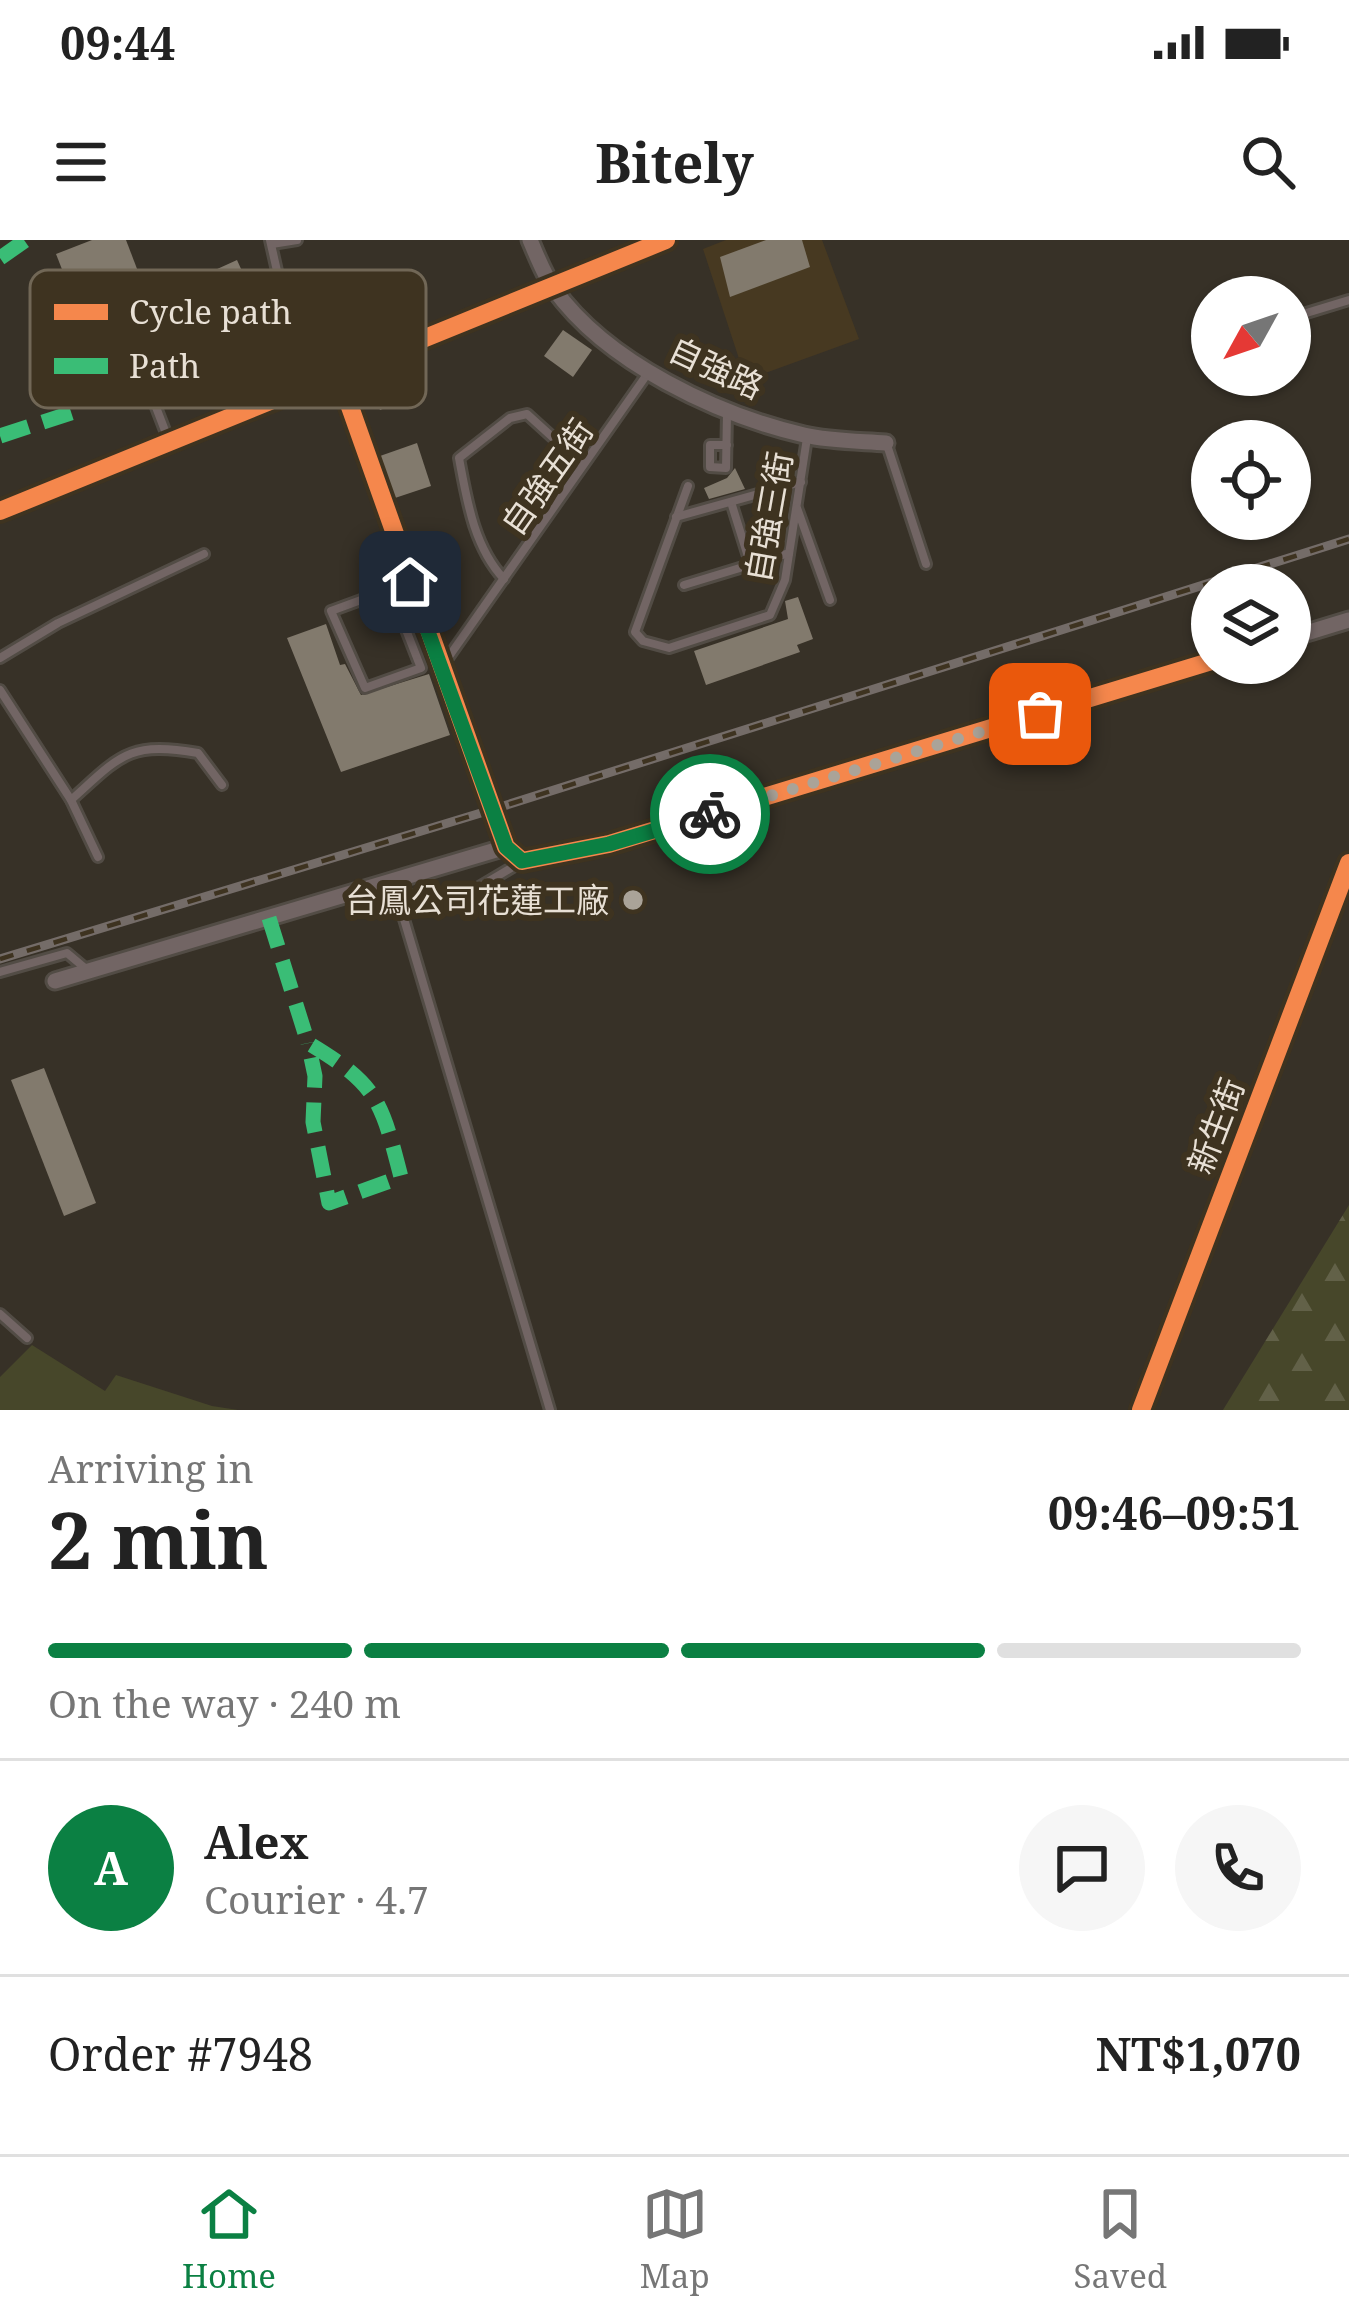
<!DOCTYPE html>
<meta charset="utf-8">
<style>
:root{--surface:#fff;--page:#f6f6f6;--text:#222;--muted:#767676;--line:#e0e0e0;--accent:#0b8043}
body{margin:0;font-family:"Noto Serif","Noto Sans TC",serif;background:var(--page);color:var(--text);height:100vh;display:flex;flex-direction:column;font-size:45px;white-space:nowrap}
*{box-sizing:border-box;margin:0}
p{font-size:39px;color:var(--muted)}
.icon{flex:none;width:66px;height:66px;fill:none;stroke:currentColor;stroke-width:2;stroke-linecap:round;stroke-linejoin:round}
.map{position:relative;height:1170px;overflow:hidden}
.details{display:flex;flex-direction:column;background:var(--surface);flex:1}
.details>*{flex:none}
.needle{width:78px;rotate:230deg}
.buttons{position:absolute;left:1191px;top:36px;display:grid;gap:24px}
.buttons a{display:grid;place-items:center;width:120px;height:120px;border-radius:50%;background:var(--surface);box-shadow:0 3px 9px #0004;font-size:60px}
.pin{position:absolute;display:grid;place-items:center;width:102px;height:102px;color:#fff;margin:-51px;border-radius:24px;box-shadow:0 6px 18px #0006}
.courier{position:absolute;display:grid;place-items:center;width:120px;height:120px;margin:-60px;border:9px solid #0b8043;border-radius:50%;background:#fff;color:#222;box-shadow:0 3px 15px #0007}
.headline em{font-style:normal;font-weight:700}
.headline div{display:flex;flex-direction:column-reverse}
.headline{display:flex;align-items:center;justify-content:space-between;height:204px;padding:0 48px}
h1{font-size:78px;font-weight:700;line-height:90px}
.bar{display:grid;grid-template-columns:repeat(4,1fr);gap:18px 12px;align-content:center;height:144px;padding:0 48px}
.bar i{height:15px;border-radius:9px;background:var(--line)}
.bar .current{background:var(--accent)}
.bar p{grid-column:span 4}
.line{display:flex;align-items:center;gap:30px;padding:0 48px;border-top:3px solid var(--line)}
.line div{flex:1}
.round{display:grid;place-items:center;flex:none;width:126px;height:126px;border-radius:63px;background:var(--page)}
.status{display:flex;justify-content:space-between;align-items:center;height:84px;padding:0 60px;background:var(--surface);direction:ltr}
.status svg{height:33px;fill:currentColor}
header{display:flex;justify-content:space-between;align-items:center;height:156px;padding:0 48px;background:var(--surface);font-size:54px;font-weight:700}
.dock{display:flex;justify-content:space-around;align-items:center;height:168px;border-top:3px solid var(--line);background:var(--surface);font-size:33px;color:var(--muted)}
.dock a{display:grid;justify-items:center;gap:6px}
.dock .current{color:var(--accent)}
.map>svg:first-child{display:block}
</style>
<div class="status"><b>09:44</b><svg viewBox="0 0 49 12"><path d="M0 12V9h3v3zM5 12V6h3v6zM10 12V3h3v9zM15 12V0h3v12zM26 1h20v11H26zM47 4h2v5h-2z"/></svg></div>
<header><svg class="icon" aria-label="menu" viewBox="0 0 24 24"><path d="M4 6h16M4 12h16M4 18h16"/></svg>Bitely<svg class="icon" aria-label="search" viewBox="0 0 24 24"><circle cx="10" cy="10" r="6"/><path d="M15 15l6 6"/></svg></header>
<div class="map">
<svg width="1349" height="1170" viewBox="0 0 1349 1170">
<defs>
<pattern id="forest-firs" width="22" height="20" patternUnits="userSpaceOnUse" patternTransform="scale(3)"><rect width="22" height="20" fill="#47472a"/><path d="M5 1l3.5 6h-7zM16 11l3.5 6h-7z" fill="#626148"/></pattern>
</defs>
<rect width="100%" height="100%" fill="#373127"/>
<polygon fill="#473921" points="726,0 822,0 859,99 746,140 703,9"/>
<polygon fill="#47472a" points="32,1105 105,1151 116,1135 212,1166 238,1170 0,1170 0,1137"/>
<polygon fill="url(#forest-firs)" points="1349,965 1349,1170 1223,1170"/>
<g fill="#827a6d">
<polygon points="92,0 126,0 139,34 74,60 56,14"/>
<polygon points="766,0 802,0 810,27 730,57 720,17"/>
<polygon points="237,20 275,104 299,95 296,86 316,78 332,118 277,141 262,106 251,111 215,30"/>
<polygon points="563,90 592,110 573,137 544,116"/>
<polygon points="402,131 412,157 380,170 369,144"/>
<polygon points="417,203 431,246 395,258 380,216"/>
<polygon points="735,228 745,249 709,259 704,248 727,238"/>
<polygon points="798,357 813,399 797,405 800,412 706,445 694,411 788,379 785,361"/>
<polygon points="326,384 340,425 345,424 361,455 429,434 450,495 341,532 287,398"/>
<polygon points="44,828 96,963 64,976 11,840"/>
</g>
<g fill="none" stroke-linecap="round" stroke-linejoin="round">
<g stroke="#524c45" stroke-width="14">
<g id="service">
<polyline points="270,0 287,75"/>
<polyline points="272,4 297,0"/>
<circle cx="118" cy="77" r="22"/>
<polyline points="1290,78 1349,60"/>
<polyline points="129,97 169,201"/>
<polyline points="727,205 710,205 710,227 726,228 727,173"/>
<polyline points="887,205 926,324"/>
<polyline points="688,246 635,392 643,401 669,408 770,375 785,340 807,198"/>
<polyline points="731,262 750,323"/>
<polyline points="797,268 830,360"/>
<polyline points="676,277 801,242"/>
<path d="M504 339C474 307 467 261 459 218L510 178 527 174 582 224"/>
<polyline points="684,345 789,313"/>
<polyline points="390,349 421,428 365,448 331,371 410,342"/>
<polyline points="0,418 58,383 204,314"/>
<polyline points="443,425 648,133"/>
<polyline points="0,450 71,560 98,617"/>
<path d="M71 560C120 516 128 501 198 513L222 545"/>
<polyline points="521,622 469,653 415,655 401,669 550,1170"/>
<polyline points="0,732 67,713 86,729"/>
<polyline points="0,1074 27,1098"/>
</g>
</g>
<g stroke="#524c45" stroke-width="21">
<g id="minor">
<path d="M530 0C537 16 544 35 554 49 607 123 718 175 804 195 830 201 859 201 886 203"/>
<polyline points="338,133 506,607 522,621 609,604 1212,421"/>
<polyline points="1290,398 1349,380"/>
<polyline points="55,741 506,607"/>
</g>
</g>
<g stroke="#524c45" stroke-width="24">
<g id="tertiary">
<polyline points="0,271 666,0"/>
<polyline points="1141,1170 1349,623"/>
</g>
</g>
<use href="#service" stroke="#726564" stroke-width="8"/>
<use href="#minor" stroke="#726564" stroke-width="15"/>
<use href="#tertiary" stroke="#726564" stroke-width="18"/>
<g stroke="#746c68" stroke-width="9">
<polyline id="rail" points="0,719 494,569 1349,299"/>
</g>
<use href="#rail" stroke="#3e3320" stroke-width="4.5" stroke-dasharray="14" stroke-linecap="butt"/>
<g stroke="#3abd76" stroke-width="15" stroke-dasharray="30 15" stroke-linecap="butt">
<polyline points="0,18 26,0"/>
<polyline points="0,196 77,171"/>
<path d="M269 678 308 803C378 845 381 860 401 937L329 963 313 882 315 836 308 803"/>
</g>
<g stroke="#3e3320" stroke-width="26">
<g id="cycleway">
<polyline points="338,133 506,607 522,621 609,604 1212,421"/>
<polyline points="0,271 666,0"/>
<polyline points="1141,1170 1349,623"/>
</g>
</g>
<use href="#cycleway" stroke="#f5874c" stroke-width="18"/>
</g>
<g fill="none" stroke-linecap="round" stroke-linejoin="round">
<polyline stroke="#aaa398" stroke-width="12" stroke-dasharray="0 21.6" points="710,574 1040,474"/>
<polyline stroke="#0b8043" stroke-width="15" points="410,342 506,607 522,621 609,604 710,574"/>
</g>
<circle fill="#aaa398" stroke="#3e3320" stroke-width="4.5" cx="633" cy="660" r="12"/>
<g text-anchor="middle" stroke-width="12" stroke-linejoin="round" paint-order="stroke">
<g font-size="33" fill="#e8e0d5" stroke="#3e3320">
<text transform="translate(716 128) rotate(25)" y="12">自強路</text>
<text transform="translate(547 237) rotate(-55)" y="12">自強五街</text>
<text transform="translate(769 277) rotate(-80)" y="12">自強三街</text>
<text transform="translate(1216 886) rotate(-69)" y="12">新生街</text>
</g>
<g font-size="33" fill="#e8e0d5" stroke="#3e3320" text-anchor="end">
<text x="609" y="672">台鳳公司花蓮工廠</text>
</g>
</g>
<rect x="30" y="30" width="396" height="138" rx="18" fill="#3e3320" stroke="#716756" stroke-width="3"/>
<rect x="54" y="64" width="54" height="16" fill="#f5874c"/>
<rect x="54" y="118" width="54" height="16" fill="#3abd76"/>
<g font-size="33" fill="#e8e0d5">
<text x="129" y="84">Cycle path</text>
<text x="129" y="138">Path</text>
</g>
</svg>
<div class="buttons">
<a><svg class="needle" viewBox="-14 -14 28 28"><path d="M0-13l5 13h-10z" fill="#e53935"/><path d="M0 13l5-13h-10z" fill="#767676"/></svg></a>
<a><svg class="icon" aria-label="locate" viewBox="0 0 24 24"><circle cx="12" cy="12" r="6"/><path d="M12 2v4M12 18v4M2 12h4M18 12h4"/></svg></a>
<a><svg class="icon" aria-label="layers" viewBox="0 0 24 24"><path d="M12 4l9 5-9 5-9-5zM3 14l9 5 9-5"/></svg></a>
</div>
<div class="pin" style="left:1040px;top:474px;background:#ea580c"><svg class="icon" aria-label="bag" viewBox="0 0 24 24"><path d="M5 8h14l-1 12H6zM9 8a3 3 0 0 1 6 0"/></svg></div>
<div class="pin" style="left:410px;top:342px;background:#1f2937"><svg class="icon" aria-label="home" viewBox="0 0 24 24"><path d="M3 11l9-7 9 7M6 9v11h12V9"/></svg></div>
<div class="courier" style="left:710px;top:574px"><svg class="icon" aria-label="bike" viewBox="0 0 24 24"><circle cx="6" cy="16" r="4"/><circle cx="18" cy="16" r="4"/><path d="M6 16l4-8h5l3 8M10 8l3 8H6M13 5h3"/></svg></div>
</div>
<section class="details">
<div class="headline"><div><h1>2 min</h1><p>Arriving in</p></div><em>09:46–09:51</em></div>
<div class="bar"><i class="current"></i><i class="current"></i><i class="current"></i><i></i><p>On the way · 240 m</p></div>
<div class="line" style="height:216px"><b class="round" style="background:var(--accent);color:#fff">A</b><div><b>Alex</b><p>Courier · 4.7</p></div><a class="round"><svg class="icon" aria-label="chat" viewBox="0 0 24 24"><path d="M4 5h16v11H9l-5 4z"/></svg></a><a class="round"><svg class="icon" aria-label="phone" viewBox="0 0 24 24"><path d="M5 4h4l2 5-3 2q2 4 5 5l2-3 5 2v4C11 20 4 13 5 4z"/></svg></a></div>
<div class="line" style="height:156px"><div>Order #7948</div><b>NT$1,070</b></div>
</section>
<nav class="dock">
<a class="current"><svg class="icon" aria-label="home" viewBox="0 0 24 24"><path d="M3 11l9-7 9 7M6 9v11h12V9"/></svg>Home</a>
<a><svg class="icon" aria-label="map" viewBox="0 0 24 24"><path d="M3 6l6-2 6 2 6-2v14l-6 2-6-2-6 2zM9 4v14M15 6v14"/></svg>Map</a>
<a><svg class="icon" aria-label="saved" viewBox="0 0 24 24"><path d="M7 4h10v16l-5-4-5 4z"/></svg>Saved</a>
</nav>
